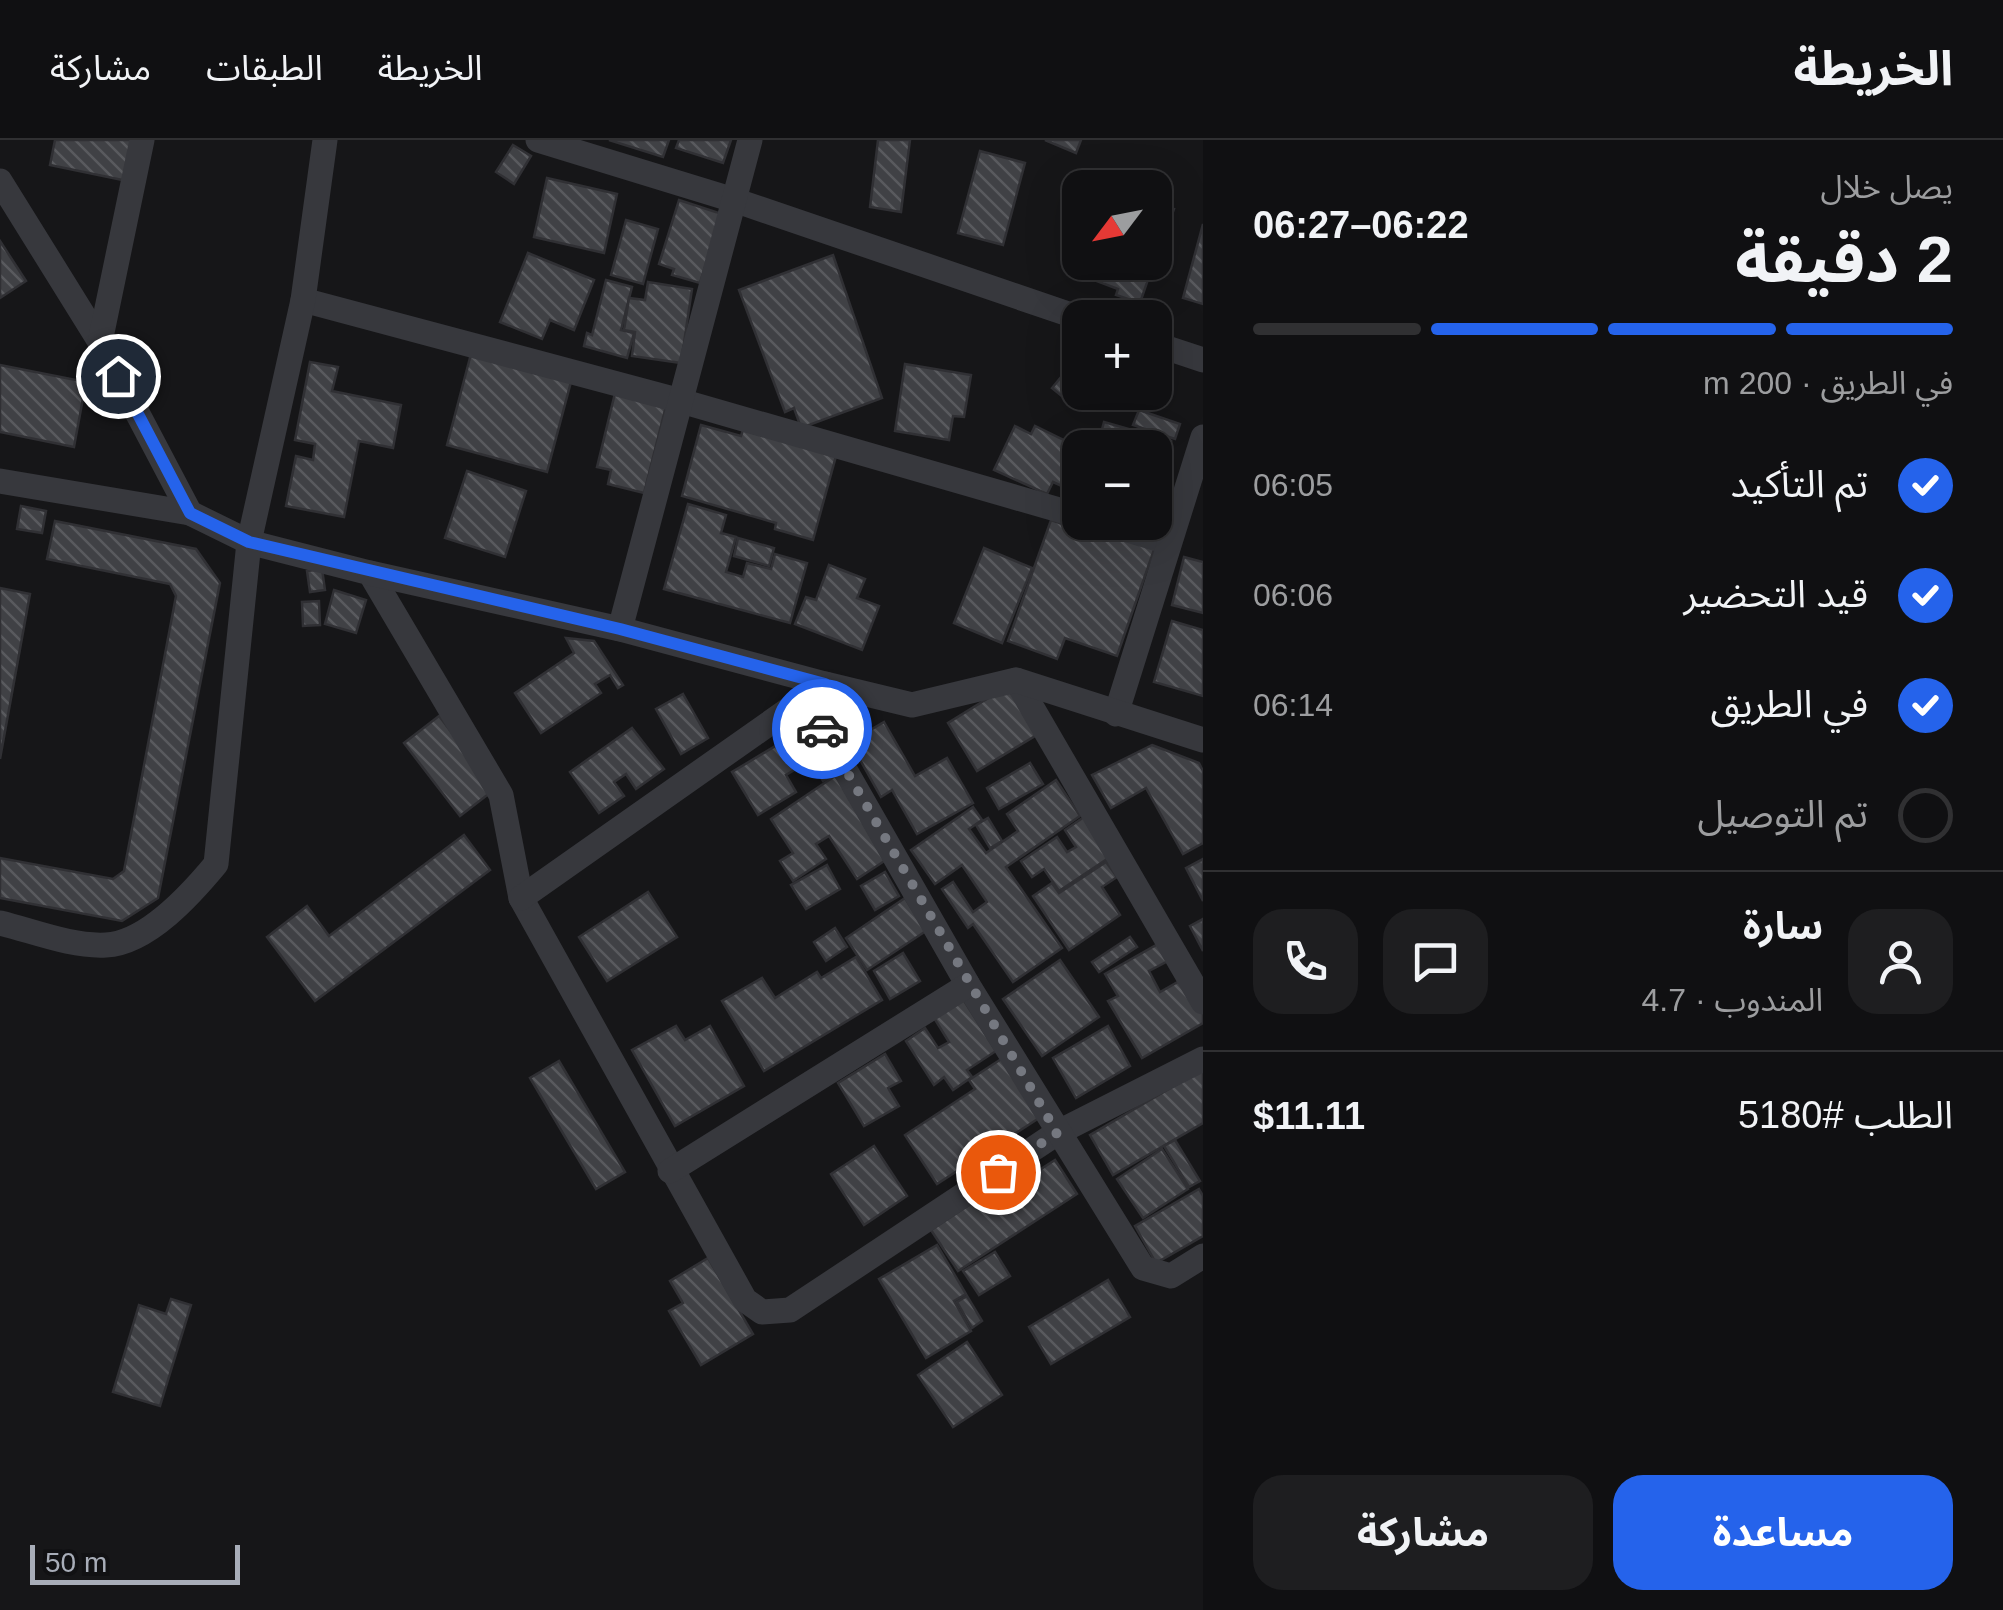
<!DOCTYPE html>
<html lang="ar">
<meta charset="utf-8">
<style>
:root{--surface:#101012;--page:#1e1e20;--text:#f1f3f6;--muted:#9c9d9f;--line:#303032;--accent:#2563eb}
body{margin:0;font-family:Helvetica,"Noto Sans Arabic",sans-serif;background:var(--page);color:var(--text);direction:rtl;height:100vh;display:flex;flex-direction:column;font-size:38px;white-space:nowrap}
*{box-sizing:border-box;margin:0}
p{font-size:32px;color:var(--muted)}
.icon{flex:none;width:55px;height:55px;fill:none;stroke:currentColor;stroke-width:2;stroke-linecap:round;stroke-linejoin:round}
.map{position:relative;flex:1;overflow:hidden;direction:ltr}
.panel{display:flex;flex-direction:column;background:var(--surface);width:800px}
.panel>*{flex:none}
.needle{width:65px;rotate:238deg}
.buttons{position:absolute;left:1062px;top:30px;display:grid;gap:20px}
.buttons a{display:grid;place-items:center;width:110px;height:110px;border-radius:20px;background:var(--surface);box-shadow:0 10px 40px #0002,0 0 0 2px var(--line);font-size:50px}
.scale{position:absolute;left:30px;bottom:25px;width:210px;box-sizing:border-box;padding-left:10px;border:5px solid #a8adb8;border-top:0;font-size:28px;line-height:35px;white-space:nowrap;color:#a8adb8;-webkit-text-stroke:8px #111113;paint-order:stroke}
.pin{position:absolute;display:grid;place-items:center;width:85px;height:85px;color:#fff;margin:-42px;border:5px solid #fff;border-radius:50%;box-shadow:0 2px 10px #0007}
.courier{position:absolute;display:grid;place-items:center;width:100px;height:100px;margin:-50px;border:8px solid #2563eb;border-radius:50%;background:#fff;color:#222;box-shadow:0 2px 12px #0007}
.summary em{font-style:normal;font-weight:700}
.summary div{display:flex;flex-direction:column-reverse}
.summary{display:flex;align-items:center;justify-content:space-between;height:170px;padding:0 50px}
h1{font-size:65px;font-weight:700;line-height:75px}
.bar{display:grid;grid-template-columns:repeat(4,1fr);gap:15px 10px;align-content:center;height:120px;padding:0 50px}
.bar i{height:12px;border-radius:8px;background:var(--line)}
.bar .current{background:var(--accent)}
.bar p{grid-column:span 4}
.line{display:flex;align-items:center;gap:25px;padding:0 50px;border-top:2px solid var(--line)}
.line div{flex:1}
.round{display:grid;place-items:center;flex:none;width:105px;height:105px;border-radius:30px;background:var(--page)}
ol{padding:0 50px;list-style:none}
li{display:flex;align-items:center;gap:30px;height:110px}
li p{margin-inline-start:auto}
li .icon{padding:10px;border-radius:50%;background:var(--accent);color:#fff;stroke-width:4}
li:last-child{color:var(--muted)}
li i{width:55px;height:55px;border:5px solid var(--line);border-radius:50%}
.primary-button{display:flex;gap:20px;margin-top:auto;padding:20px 50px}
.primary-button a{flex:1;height:115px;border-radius:30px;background:var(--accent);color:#fff;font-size:40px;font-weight:700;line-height:115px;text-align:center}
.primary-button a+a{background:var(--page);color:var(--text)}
header{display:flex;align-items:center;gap:60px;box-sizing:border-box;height:140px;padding:0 50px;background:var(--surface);border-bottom:2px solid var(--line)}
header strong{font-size:48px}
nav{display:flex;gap:55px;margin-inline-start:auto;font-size:35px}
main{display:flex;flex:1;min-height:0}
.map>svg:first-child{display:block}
</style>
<header>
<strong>الخريطة</strong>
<nav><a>الخريطة</a><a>الطبقات</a><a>مشاركة</a></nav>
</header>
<main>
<section class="panel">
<div class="summary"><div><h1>2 دقيقة</h1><p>يصل خلال</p></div><em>06:22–06:27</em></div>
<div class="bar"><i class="current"></i><i class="current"></i><i class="current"></i><i></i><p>في الطريق · 200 m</p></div>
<ol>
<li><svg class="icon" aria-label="check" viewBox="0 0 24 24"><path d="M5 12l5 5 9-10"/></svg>تم التأكيد<p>06:05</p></li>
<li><svg class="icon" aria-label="check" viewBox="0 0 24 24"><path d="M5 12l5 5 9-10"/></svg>قيد التحضير<p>06:06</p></li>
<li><svg class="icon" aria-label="check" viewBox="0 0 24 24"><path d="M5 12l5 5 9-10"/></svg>في الطريق<p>06:14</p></li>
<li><i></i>تم التوصيل</li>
</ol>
<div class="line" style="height:180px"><a class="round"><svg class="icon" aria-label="person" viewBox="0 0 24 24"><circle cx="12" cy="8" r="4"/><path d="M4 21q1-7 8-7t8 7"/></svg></a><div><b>سارة</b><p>المندوب · 4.7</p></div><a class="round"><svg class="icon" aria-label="chat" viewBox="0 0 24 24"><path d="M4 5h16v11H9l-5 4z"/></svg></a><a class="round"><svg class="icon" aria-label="phone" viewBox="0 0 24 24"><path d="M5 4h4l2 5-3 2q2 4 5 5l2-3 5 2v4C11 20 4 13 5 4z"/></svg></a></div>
<div class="line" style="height:130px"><div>الطلب #5180</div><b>$11.11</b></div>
<div class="primary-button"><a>مساعدة</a><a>مشاركة</a></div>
</section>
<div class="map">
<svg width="1203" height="1470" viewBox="0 0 1203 1470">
<defs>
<pattern id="building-back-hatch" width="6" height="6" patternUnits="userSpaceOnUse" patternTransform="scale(2.5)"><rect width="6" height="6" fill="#404145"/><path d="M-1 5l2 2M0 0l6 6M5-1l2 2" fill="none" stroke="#595a5e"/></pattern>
</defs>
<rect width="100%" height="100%" fill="#161618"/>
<g fill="url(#building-back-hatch)" stroke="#303034" stroke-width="2.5">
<polygon points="55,0 141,0 132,42 50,25"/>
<polygon points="609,0 669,0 663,17"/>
<polygon points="679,0 731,0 723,23 676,8"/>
<polygon points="878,0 910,0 901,72 870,67"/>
<polygon points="1045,0 1081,0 1076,13"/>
<polygon points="513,5 531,16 514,44 496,32"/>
<polygon points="980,11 1025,23 1003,105 958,93"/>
<polygon points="547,38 617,54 604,113 534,97"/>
<polygon points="679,60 722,74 700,143 672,135 674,129 659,124"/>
<polygon points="1155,62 1174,69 1155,121"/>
<polygon points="626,80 658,89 643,144 611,135"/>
<polygon points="1203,84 1203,164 1183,158"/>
<polygon points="0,101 26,141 0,158"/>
<polygon points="528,113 594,140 574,190 550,180 542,199 500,182"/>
<polygon points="833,115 882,258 801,288 794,268 785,272 739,150"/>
<polygon points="1091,122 1154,122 1140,163 1116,155 1118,149 1086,137"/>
<polygon points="606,140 632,147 621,190 634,193 627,218 584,206 587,193 592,195"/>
<polygon points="648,142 692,149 681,223 632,216 635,192 624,190 629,158 645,160"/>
<polygon points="472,210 572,238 547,332 447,305"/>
<polygon points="1080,214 1080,252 1093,252 1079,270 1052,248"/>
<polygon points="310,222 338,227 332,251 401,265 393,308 359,301 344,377 286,366 296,316 313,320 315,304 295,300"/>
<polygon points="905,224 971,235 964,277 953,276 949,300 895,291"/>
<polygon points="0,225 86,242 74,307 0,292"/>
<polygon points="616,249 667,262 644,353 608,344 611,330 597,327"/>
<polygon points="1139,270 1180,284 1175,299 1133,285"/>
<polygon points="1104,282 1171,301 1155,359 1155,308 1097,308"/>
<polygon points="701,285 741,296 743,290 836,316 813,400 775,389 776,383 682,356"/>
<polygon points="1015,286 1031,294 1035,286 1080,308 1080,336 1073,351 1053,342 1047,354 994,330"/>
<polygon points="467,331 526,351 505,417 445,398"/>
<polygon points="688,364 726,375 721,393 736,397 726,432 743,437 747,423 771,429 775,414 807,423 790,483 664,449"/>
<polygon points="21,366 46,371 42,393 17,389"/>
<polygon points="1051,380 1102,398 1106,389 1155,407 1117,516 1065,498 1057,519 1008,501"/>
<polygon points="55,381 196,409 220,443 158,758 122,781 0,758 0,718 113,739 124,731 176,456 170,444 47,419"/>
<polygon points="738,398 774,408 769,426 734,416"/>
<polygon points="984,408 1032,428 1002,503 954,483"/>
<polygon points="1184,417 1203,422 1203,473 1172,465"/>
<polygon points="829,425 865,439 857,458 879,466 862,510 795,484 806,457 816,460"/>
<polygon points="322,429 325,450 310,452 307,431"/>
<polygon points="0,448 30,454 0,619"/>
<polygon points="334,450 366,460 356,493 325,484"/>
<polygon points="319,461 320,485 303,486 302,462"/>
<polygon points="1172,481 1203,490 1203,556 1154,542"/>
<polygon points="566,498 594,501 623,545 618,548 610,535 595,544 601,553 541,593 515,553 574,513"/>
<polygon points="1011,544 1040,593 977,631 948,583"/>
<polygon points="683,554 708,598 681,614 656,569"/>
<polygon points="439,576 495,649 460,676 404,603"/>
<polygon points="884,582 915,636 947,618 973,663 917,694 892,650 881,657 850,602"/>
<polygon points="812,584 840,630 823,641 811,620 786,635 796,652 758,675 732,632"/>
<polygon points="632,588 664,629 636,649 626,634 614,642 624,656 599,673 570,632"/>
<polygon points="1152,605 1199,623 1203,631 1203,703 1183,714 1146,648 1111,668 1092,635"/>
<polygon points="1030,623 1043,644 999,669 987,648"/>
<polygon points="838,634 892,716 857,739 829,696 816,704 826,719 793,741 780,721 793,713 771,679"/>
<polygon points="1056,640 1080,676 1006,727 1062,808 1013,842 973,784 968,788 942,749 953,742 973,772 987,762 962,725 935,744 911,710 973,667 982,680 969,689 986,713 1018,691 1007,674"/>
<polygon points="1084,677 1110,717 1059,751 1044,729 1032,737 1021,721 1057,697 1067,712 1076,707 1065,690"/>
<polygon points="988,678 1002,701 990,708 976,685"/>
<polygon points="464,695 490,730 315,861 267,797 307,766 329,796"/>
<polygon points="1203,719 1203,761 1186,728"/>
<polygon points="1106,722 1117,737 1102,747 1120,775 1069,810 1033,756 1052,743 1059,753"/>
<polygon points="827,725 840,749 806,769 791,745"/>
<polygon points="885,732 899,756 875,770 861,746"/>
<polygon points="648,752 677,797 607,841 579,797"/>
<polygon points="905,758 926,791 867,830 846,798"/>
<polygon points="1203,779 1203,811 1190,786"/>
<polygon points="835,788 847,807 826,821 814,802"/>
<polygon points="1130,797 1137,807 1099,832 1092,822"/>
<polygon points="1158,804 1168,821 1149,831 1160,852 1183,839 1203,874 1203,883 1142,918 1108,861 1118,856 1105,834"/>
<polygon points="903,813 920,841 890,859 874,831"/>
<polygon points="856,817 882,860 764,931 722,861 762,838 775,858 817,832 821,838"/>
<polygon points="1060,820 1099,877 1042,916 1003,859"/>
<polygon points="963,859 996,911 967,930 972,937 953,950 944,937 934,945 906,901 925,888 938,908 949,902 934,878"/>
<polygon points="676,886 685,900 710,886 744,946 675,986 632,910"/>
<polygon points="1108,886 1130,926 1076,958 1053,918"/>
<polygon points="885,914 901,941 888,948 899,966 864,986 838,943"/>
<polygon points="1009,914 1047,973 937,1044 905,995 975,949 969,940"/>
<polygon points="559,921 625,1032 596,1049 530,938"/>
<polygon points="1203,929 1203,983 1113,1035 1090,995"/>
<polygon points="1175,1000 1200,1041 1189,1047 1164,1006"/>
<polygon points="874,1006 907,1056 864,1085 831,1034"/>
<polygon points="1162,1009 1188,1049 1143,1078 1117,1039"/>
<polygon points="1055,1020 1077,1054 958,1131 931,1090 984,1055 988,1063"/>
<polygon points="1199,1049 1203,1056 1203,1096 1156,1123 1135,1086"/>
<polygon points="937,1105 966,1154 954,1161 971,1191 926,1218 879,1139"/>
<polygon points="995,1112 1010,1136 979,1155 963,1131"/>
<polygon points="708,1118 753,1194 701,1225 669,1171 683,1163 670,1141"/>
<polygon points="1108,1140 1130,1177 1051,1224 1029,1187"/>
<polygon points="967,1156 982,1181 972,1188 957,1162"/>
<polygon points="171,1159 191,1165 160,1266 113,1252 139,1165 166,1174"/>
<polygon points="967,1202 1002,1255 953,1287 918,1235"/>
</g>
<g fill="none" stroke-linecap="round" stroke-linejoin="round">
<g stroke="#37383d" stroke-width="25">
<polyline points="538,0 737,61 1080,178"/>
<polyline points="0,41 100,202 190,373"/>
<polyline points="303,160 681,261 1080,376"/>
<polyline points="100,202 142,0"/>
<polyline points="1155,204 1203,220"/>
<polyline points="0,341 190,373 249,402 370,433 501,655 521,758 745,1160 762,1172 790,1170 1057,993 1203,919"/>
<polyline points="1101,382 1168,402"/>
<polyline points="370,433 620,489 825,544 818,571 820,586 968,845 1143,1128 1171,1136 1203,1116"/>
<polyline points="620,489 750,0"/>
<polyline points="1016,540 1203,862"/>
<polyline points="1116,574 1203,297"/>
<polyline points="521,758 825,544 912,565 1016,540 1203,600"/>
<path d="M0 783C33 791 72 807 106 805 148 803 192 753 216 724L249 402 303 160 325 0"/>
<polyline points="670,1031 968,845"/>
</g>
</g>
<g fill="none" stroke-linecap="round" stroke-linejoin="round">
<polyline stroke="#757880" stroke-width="10" stroke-dasharray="0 18" points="822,589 1057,993 998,1032"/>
<polyline stroke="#2563eb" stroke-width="12" points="118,236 190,373 249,402 620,489 825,544 818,570 822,589"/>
</g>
</svg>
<div class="buttons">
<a><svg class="needle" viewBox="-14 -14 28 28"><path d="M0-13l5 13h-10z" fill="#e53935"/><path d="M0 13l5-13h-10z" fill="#9c9d9f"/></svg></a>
<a>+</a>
<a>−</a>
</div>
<div class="scale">50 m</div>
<div class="pin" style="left:998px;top:1032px;background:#ea580c"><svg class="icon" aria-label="bag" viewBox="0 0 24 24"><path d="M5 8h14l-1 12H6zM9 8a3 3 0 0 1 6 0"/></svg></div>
<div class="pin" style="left:118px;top:236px;background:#1f2937"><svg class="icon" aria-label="home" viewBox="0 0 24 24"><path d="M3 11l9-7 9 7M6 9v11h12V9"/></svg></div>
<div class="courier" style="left:822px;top:589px"><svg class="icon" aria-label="car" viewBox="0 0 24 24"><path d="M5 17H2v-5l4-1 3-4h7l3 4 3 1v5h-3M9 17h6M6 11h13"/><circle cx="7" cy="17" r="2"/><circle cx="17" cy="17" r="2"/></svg></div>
</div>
</main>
